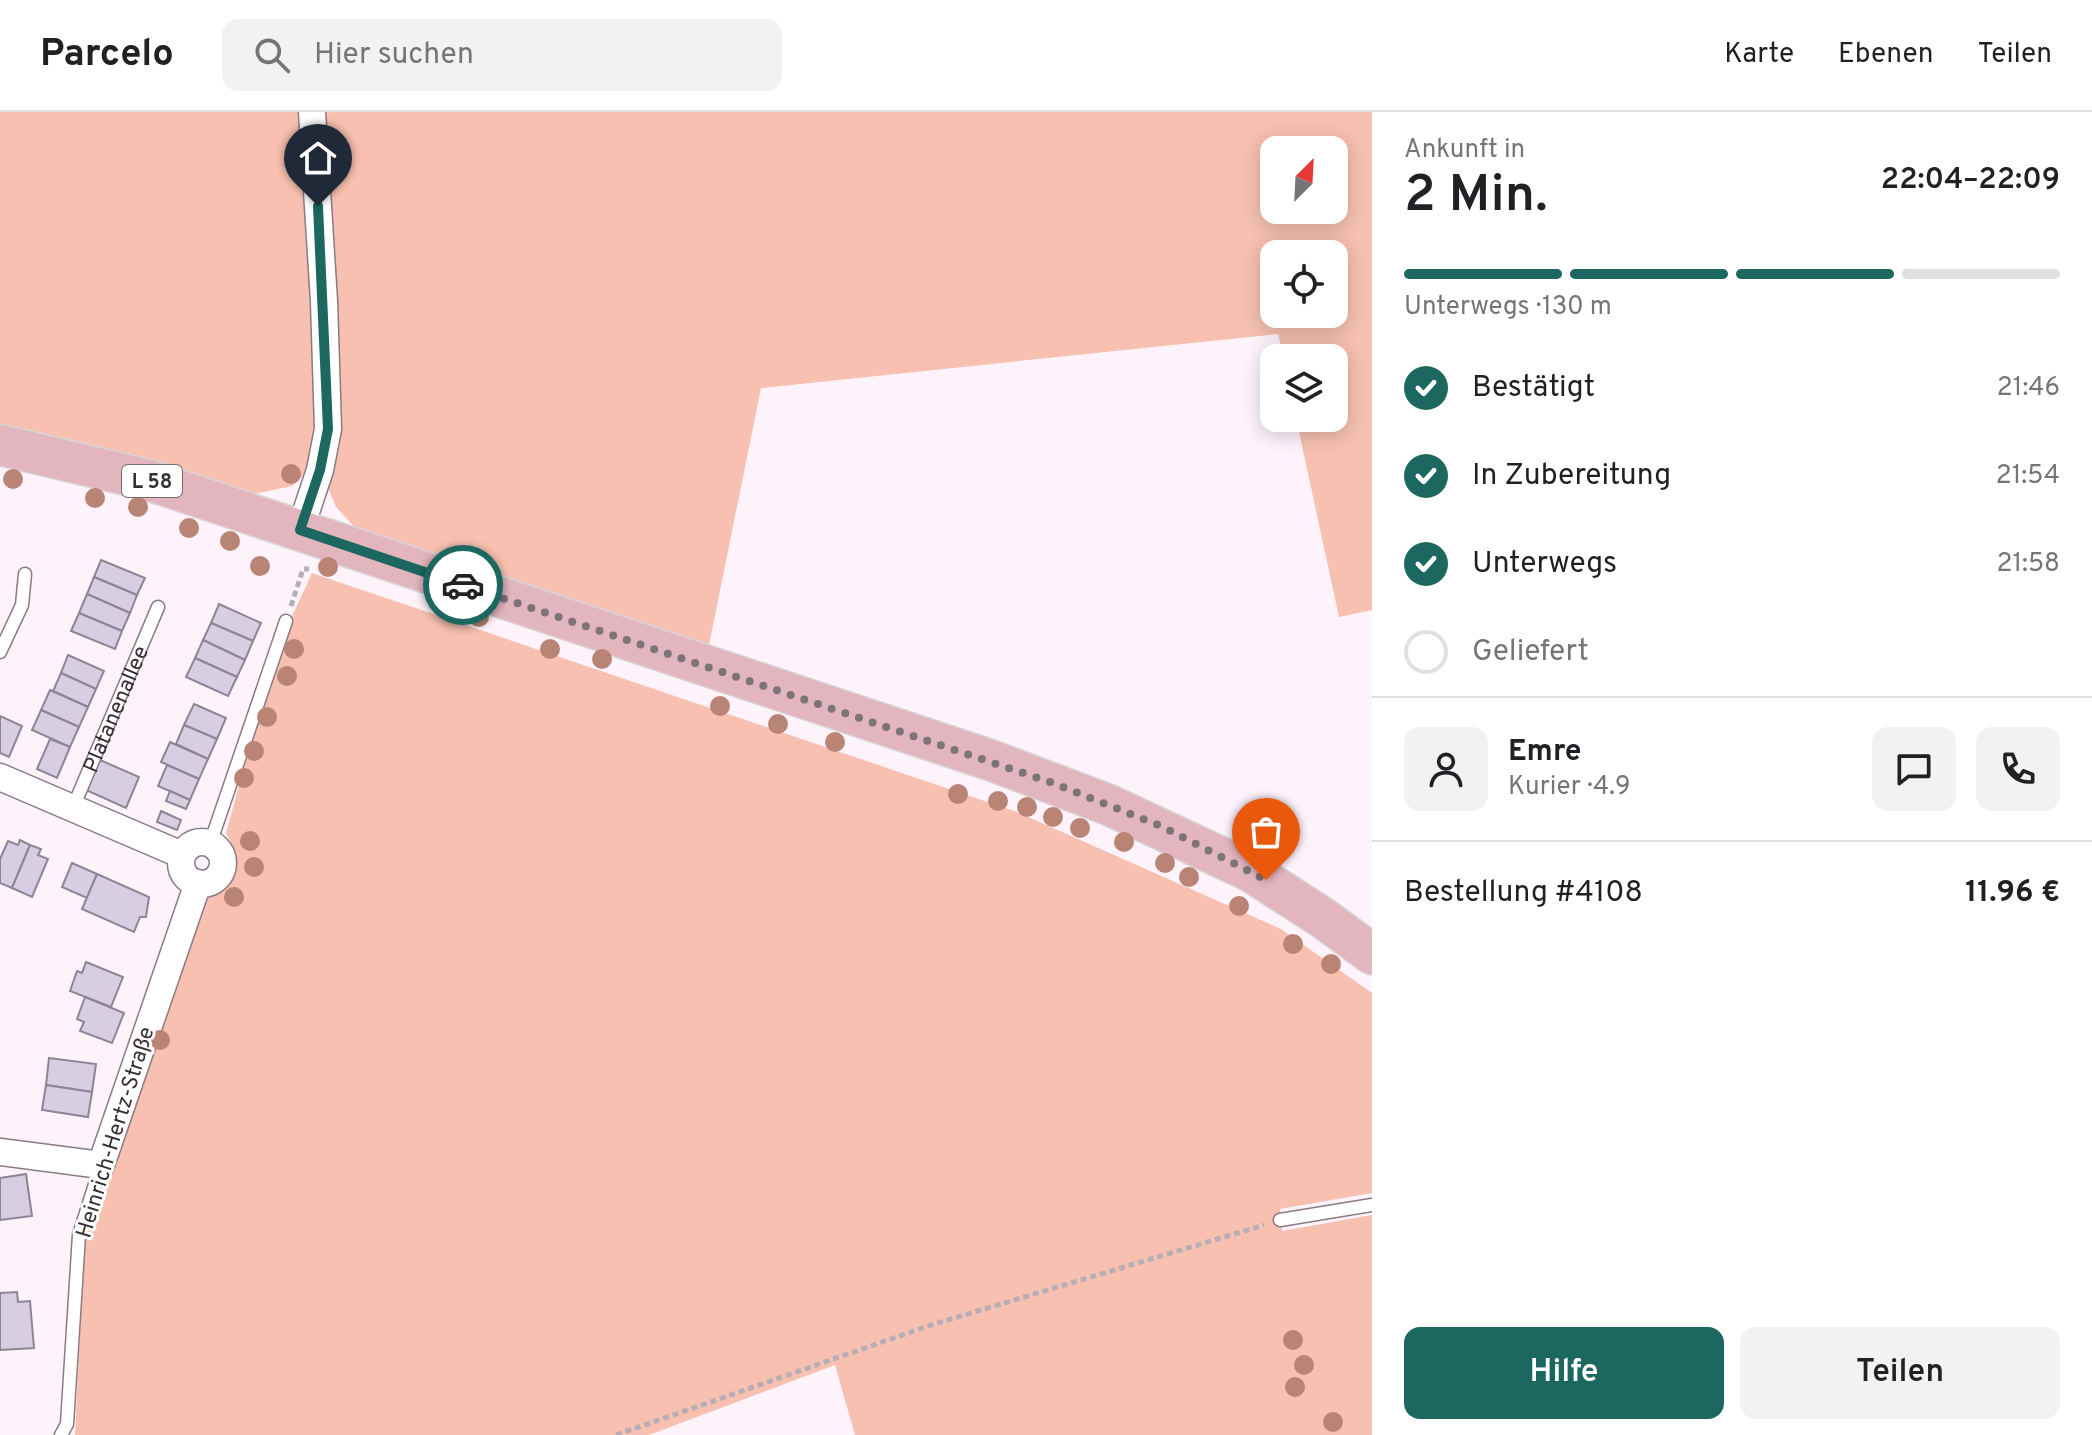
<!DOCTYPE html>
<html lang="de">
<meta charset="utf-8">
<style>
:root{--surface:#fff;--page:#f2f2f2;--text:#202124;--muted:#757577;--line:#e0e0e0;--accent:#1c6760}
body{margin:0;font-family:Overpass,sans-serif;background:var(--page);color:var(--text);height:100vh;display:flex;flex-direction:column;font-size:30px;white-space:nowrap}
*{box-sizing:border-box;margin:0}
p{font-size:26px;color:var(--muted)}
.icon{flex:none;width:44px;height:44px;fill:none;stroke:currentColor;stroke-width:2;stroke-linecap:round;stroke-linejoin:round}
.map{position:relative;flex:1;overflow:hidden}
.sheet{display:flex;flex-direction:column;background:var(--surface);width:720px}
.sheet>*{flex:none}
.needle{width:52px;rotate:24deg}
.buttons{position:absolute;left:1260px;top:24px;display:grid;gap:16px}
.buttons a{display:grid;place-items:center;width:88px;height:88px;border-radius:16px;background:var(--surface);box-shadow:0 4px 20px #0003;font-size:40px}
.pin{position:absolute;display:grid;place-items:center;width:68px;height:68px;color:#fff;margin:-82px -34px;border-radius:50% 50% 50% 0;rotate:-45deg;box-shadow:0 0 8px #0007}
.pin .icon{rotate:45deg}
.courier{position:absolute;display:grid;place-items:center;width:80px;height:80px;margin:-40px;border:6px solid #1c6760;border-radius:50%;background:#fff;color:#222;box-shadow:0 2px 10px #0007}
.head em{font-style:normal;font-weight:600}
.head div{display:flex;flex-direction:column-reverse}
.head{display:flex;align-items:center;justify-content:space-between;height:136px;padding:0 32px}
h1{font-size:52px;font-weight:600;line-height:60px}
.bar{display:grid;grid-template-columns:repeat(4,1fr);gap:12px 8px;align-content:center;height:96px;padding:0 32px}
.bar i{height:10px;border-radius:6px;background:var(--line)}
.bar .selected{background:var(--accent)}
.bar p{grid-column:span 4}
.line{display:flex;align-items:center;gap:20px;padding:0 32px;border-top:2px solid var(--line)}
.line div{flex:1}
.round{display:grid;place-items:center;flex:none;width:84px;height:84px;border-radius:16px;background:var(--page)}
ol{padding:0 32px;list-style:none}
li{display:flex;align-items:center;gap:24px;height:88px}
li p{margin-inline-start:auto}
li .icon{padding:8px;border-radius:50%;background:var(--accent);color:#fff;stroke-width:4}
li:last-child{color:var(--muted)}
li i{width:44px;height:44px;border:4px solid var(--line);border-radius:50%}
.cta{display:flex;gap:16px;margin-top:auto;padding:16px 32px}
.cta a{flex:1;height:92px;border-radius:16px;background:var(--accent);color:#fff;font-size:32px;font-weight:600;line-height:92px;text-align:center}
.cta a+a{background:var(--page);color:var(--text)}
header{display:flex;align-items:center;gap:48px;box-sizing:border-box;height:112px;padding:0 40px;background:var(--surface);border-bottom:2px solid var(--line)}
header strong{font-size:38px}
nav{display:flex;gap:44px;margin-inline-start:auto;font-size:28px}
.search{width:560px;height:72px;background:var(--page);display:flex;align-items:center;gap:20px;box-sizing:border-box;padding:0 28px;border-radius:16px;color:var(--muted);font-size:30px}
main{display:flex;flex:1;min-height:0}
.map>svg:first-child{display:block}
</style>
<header>
<strong>Parcelo</strong>
<div class="search"><svg class="icon" aria-label="search" viewBox="0 0 24 24"><circle cx="10" cy="10" r="6"/><path d="M15 15l6 6"/></svg>Hier suchen</div>
<nav><a>Karte</a><a>Ebenen</a><a>Teilen</a></nav>
</header>
<main>
<div class="map">
<svg width="1372" height="1323" viewBox="0 0 1372 1323">
<rect width="100%" height="100%" fill="#fff3fb"/>
<g fill="#f7c0b0" fill-rule="evenodd">
<polygon points="0,0 307,0 318,194 314,342 305,362 292,374 244,384 0,318"/>
<path d="M320 0H1372V498L1339 505 1296 306H1334V246H1284L1278 222 761 276 708 538 361 422 336 395 328 376ZM1274 38H1334V98H1274ZM1274 142H1334V202H1274Z"/>
<path d="M312 461 1017 700 1281 817 1372 881V1081L1280 1097 1282 1119 1372 1103V1323H855L835 1253 649 1323H75L85 1120 204 788C237 771 244 755 226 721L277 537Z"/>
</g>
<g fill="#d7cee1" stroke="#8d8496" stroke-width="2">
<polygon points="101,448 145,466 137,483 94,465"/>
<polygon points="94,465 137,483 130,501 87,482"/>
<polygon points="87,482 130,501 122,519 79,501"/>
<polygon points="219,492 261,511 253,529 211,511"/>
<polygon points="79,501 122,519 115,537 71,519"/>
<polygon points="211,511 253,529 245,548 203,528"/>
<polygon points="203,528 245,548 237,565 195,546"/>
<polygon points="68,543 104,559 96,577 61,561"/>
<polygon points="195,546 237,565 228,584 186,565"/>
<polygon points="61,561 96,577 88,595 53,579"/>
<polygon points="50,578 88,595 79,615 41,598"/>
<polygon points="194,592 226,606 217,627 184,613"/>
<polygon points="41,598 79,615 70,635 32,618"/>
<polygon points="0,604 22,614 9,645 0,641"/>
<polygon points="184,613 217,627 208,647 176,632"/>
<polygon points="50,627 70,635 57,666 37,657"/>
<polygon points="170,630 208,647 199,667 161,650"/>
<polygon points="100,648 139,665 126,696 86,678"/>
<polygon points="167,653 199,667 190,688 158,674"/>
<polygon points="170,679 190,688 186,697 166,689"/>
<polygon points="161,699 181,708 177,718 157,710"/>
<polygon points="20,728 30,733 12,776 0,771 0,747 8,729 18,733"/>
<polygon points="30,733 41,737 38,743 48,747 32,785 12,776"/>
<polygon points="72,751 97,762 87,786 62,775"/>
<polygon points="97,762 149,785 146,805 140,805 134,820 82,797"/>
<polygon points="86,850 123,865 111,895 70,879 77,859 82,861"/>
<polygon points="85,885 124,901 112,931 80,919 84,910 77,907"/>
<polygon points="49,946 96,952 92,980 46,973"/>
<polygon points="46,973 92,980 88,1005 42,998"/>
<polygon points="26,1062 32,1104 0,1108 0,1066"/>
<polygon points="17,1180 18,1190 30,1189 34,1236 0,1238 0,1181"/>
</g>
<g fill="none" stroke-linecap="round" stroke-linejoin="round">
<g stroke="#8b7985" stroke-width="15">
<g id="service">
<polyline points="0,540 22,493 25,462"/>
<path id="s1" d="M72 698 158 495"/>
<polyline points="210,732 286,509"/>
<polyline points="1280,1108 1372,1093"/>
<polyline points="61,1323 67,1312 79,1123 101,1053"/>
</g>
</g>
<g stroke="#8b7985" stroke-width="29">
<g id="minor">
<polyline points="300,418 320,358 328,317 324,189 312,0"/>
<polyline points="0,665 182,743"/>
<circle cx="202" cy="751" r="21"/>
<polyline points="0,1040 101,1053 198,771"/>
</g>
</g>
<g stroke="#d7d5d6" stroke-width="43">
<polyline id="primary" points="0,333 148,368 990,648 1109,693 1250,759 1323,806 1372,842"/>
</g>
<g stroke="#b7adb4" stroke-width="5" stroke-dasharray="6 4" stroke-linecap="butt">
<polyline points="291,494 303,457 309,457"/>
<polyline points="616,1323 931,1213 1264,1113"/>
</g>
<use href="#service" stroke="#fff" stroke-width="12"/>
<use href="#minor" stroke="#fff" stroke-width="26"/>
<use href="#primary" stroke="#e3b5be" stroke-width="40"/>
</g>
<g fill="#b98375">
<circle cx="291" cy="362" r="10"/>
<circle cx="13" cy="367" r="10"/>
<circle cx="95" cy="386" r="10"/>
<circle cx="138" cy="395" r="10"/>
<circle cx="189" cy="416" r="10"/>
<circle cx="230" cy="429" r="10"/>
<circle cx="260" cy="454" r="10"/>
<circle cx="328" cy="455" r="10"/>
<circle cx="479" cy="505" r="10"/>
<circle cx="294" cy="537" r="10"/>
<circle cx="550" cy="537" r="10"/>
<circle cx="602" cy="547" r="10"/>
<circle cx="287" cy="564" r="10"/>
<circle cx="720" cy="594" r="10"/>
<circle cx="267" cy="605" r="10"/>
<circle cx="778" cy="612" r="10"/>
<circle cx="835" cy="630" r="10"/>
<circle cx="254" cy="639" r="10"/>
<circle cx="244" cy="666" r="10"/>
<circle cx="958" cy="682" r="10"/>
<circle cx="998" cy="689" r="10"/>
<circle cx="1027" cy="695" r="10"/>
<circle cx="1053" cy="705" r="10"/>
<circle cx="1080" cy="716" r="10"/>
<circle cx="250" cy="729" r="10"/>
<circle cx="1124" cy="730" r="10"/>
<circle cx="1165" cy="751" r="10"/>
<circle cx="254" cy="755" r="10"/>
<circle cx="1189" cy="765" r="10"/>
<circle cx="234" cy="785" r="10"/>
<circle cx="1239" cy="794" r="10"/>
<circle cx="1293" cy="832" r="10"/>
<circle cx="1331" cy="852" r="10"/>
<circle cx="160" cy="928" r="10"/>
<circle cx="1293" cy="1228" r="10"/>
<circle cx="1304" cy="1253" r="10"/>
<circle cx="1295" cy="1275" r="10"/>
<circle cx="1333" cy="1310" r="10"/>
</g>
<g fill="none" stroke-linecap="round" stroke-linejoin="round">
<polyline stroke="#7d747a" stroke-width="8" stroke-dasharray="0 14.4" points="463,473 1053,671 1163,715 1266,768"/>
<polyline stroke="#1c6760" stroke-width="10" points="318,94 328,317 320,358 300,418 463,473"/>
</g>
<g text-anchor="middle" stroke-width="6" stroke-linejoin="round" paint-order="stroke">
<rect fill="#fff" stroke="#736d71" stroke-width="2" x="122" y="353" width="60" height="32" rx="6"/>
<g font-size="20" font-weight="bold" fill="#372f34">
<text x="152" y="376">L 58</text>
</g>
<g font-size="22" fill="#372f34" stroke="#fff">
<text dy="8" stroke="none"><textPath href="#s1" startOffset="110">Platanenallee</textPath></text>
<text transform="translate(114 1020) rotate(-73)" y="8">Heinrich-Hertz-Straße</text>
</g>
</g>
</svg>
<div class="buttons">
<a><svg class="needle" viewBox="-14 -14 28 28"><path d="M0-13l5 13h-10z" fill="#e53935"/><path d="M0 13l5-13h-10z" fill="#757577"/></svg></a>
<a><svg class="icon" aria-label="locate" viewBox="0 0 24 24"><circle cx="12" cy="12" r="6"/><path d="M12 2v4M12 18v4M2 12h4M18 12h4"/></svg></a>
<a><svg class="icon" aria-label="layers" viewBox="0 0 24 24"><path d="M12 4l9 5-9 5-9-5zM3 14l9 5 9-5"/></svg></a>
</div>
<div class="pin" style="left:1266px;top:768px;background:#ea580c"><svg class="icon" aria-label="bag" viewBox="0 0 24 24"><path d="M5 8h14l-1 12H6zM9 8a3 3 0 0 1 6 0"/></svg></div>
<div class="pin" style="left:318px;top:94px;background:#1f2937"><svg class="icon" aria-label="home" viewBox="0 0 24 24"><path d="M3 11l9-7 9 7M6 9v11h12V9"/></svg></div>
<div class="courier" style="left:463px;top:473px"><svg class="icon" aria-label="car" viewBox="0 0 24 24"><path d="M5 17H2v-5l4-1 3-4h7l3 4 3 1v5h-3M9 17h6M6 11h13"/><circle cx="7" cy="17" r="2"/><circle cx="17" cy="17" r="2"/></svg></div>
</div>
<section class="sheet">
<div class="head"><div><h1>2 Min.</h1><p>Ankunft in</p></div><em>22:04–22:09</em></div>
<div class="bar"><i class="selected"></i><i class="selected"></i><i class="selected"></i><i></i><p>Unterwegs · 130 m</p></div>
<ol>
<li><svg class="icon" aria-label="check" viewBox="0 0 24 24"><path d="M5 12l5 5 9-10"/></svg>Bestätigt<p>21:46</p></li>
<li><svg class="icon" aria-label="check" viewBox="0 0 24 24"><path d="M5 12l5 5 9-10"/></svg>In Zubereitung<p>21:54</p></li>
<li><svg class="icon" aria-label="check" viewBox="0 0 24 24"><path d="M5 12l5 5 9-10"/></svg>Unterwegs<p>21:58</p></li>
<li><i></i>Geliefert</li>
</ol>
<div class="line" style="height:144px"><a class="round"><svg class="icon" aria-label="person" viewBox="0 0 24 24"><circle cx="12" cy="8" r="4"/><path d="M4 21q1-7 8-7t8 7"/></svg></a><div><b>Emre</b><p>Kurier · 4.9</p></div><a class="round"><svg class="icon" aria-label="chat" viewBox="0 0 24 24"><path d="M4 5h16v11H9l-5 4z"/></svg></a><a class="round"><svg class="icon" aria-label="phone" viewBox="0 0 24 24"><path d="M5 4h4l2 5-3 2q2 4 5 5l2-3 5 2v4C11 20 4 13 5 4z"/></svg></a></div>
<div class="line" style="height:104px"><div>Bestellung #4108</div><b>11.96 €</b></div>
<div class="cta"><a>Hilfe</a><a>Teilen</a></div>
</section>
</main>
